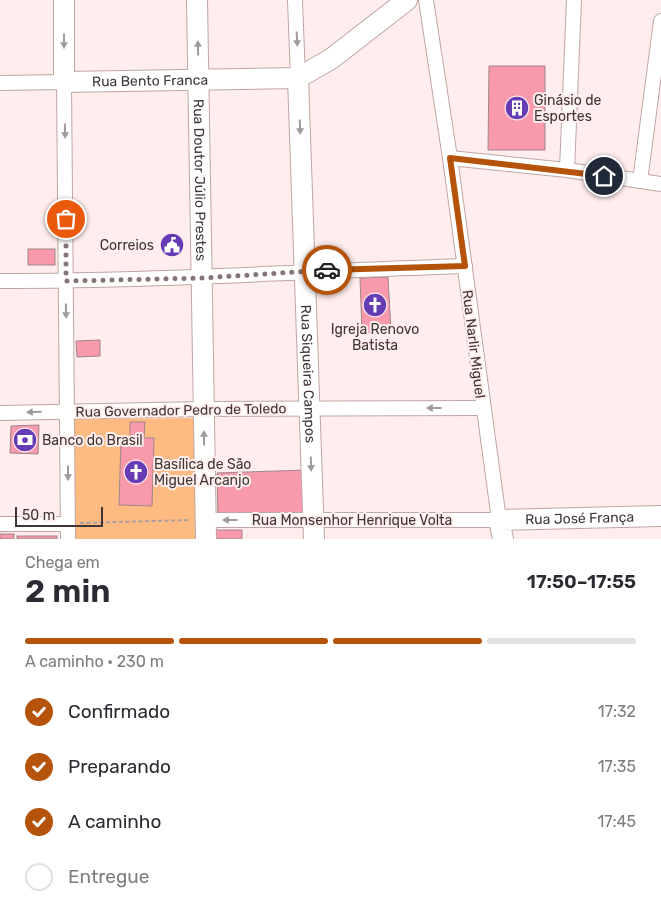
<!DOCTYPE html>
<html lang="pt">
<meta charset="utf-8">
<style>
:root{--surface:#fff;--page:#f7f7f7;--text:#2b2b33;--muted:#7c7c81;--line:#e1e1e2;--accent:#b45309}
body{margin:0;font-family:Rubik,sans-serif;background:var(--page);color:var(--text);height:100vh;display:flex;flex-direction:column;font-size:19px;white-space:nowrap}
*{box-sizing:border-box;margin:0}
p{font-size:16px;color:var(--muted)}
.icon{flex:none;width:28px;height:28px;fill:none;stroke:currentColor;stroke-width:2;stroke-linecap:round;stroke-linejoin:round}
.map{position:relative;height:539px;overflow:hidden}
.drawer{display:flex;flex-direction:column;background:var(--surface);flex:1}
.drawer>*{flex:none}
.scale{position:absolute;left:15px;bottom:12px;width:88px;box-sizing:border-box;padding-left:5px;border:2px solid #413635;border-top:0;font-size:14px;line-height:18px;white-space:nowrap;color:#413635;-webkit-text-stroke:4px #ffeeed;paint-order:stroke}
.pin{position:absolute;display:grid;place-items:center;width:42px;height:42px;color:#fff;margin:-21px;border:2px solid #fff;border-radius:50%;box-shadow:0 1px 5px #0007}
.courier{position:absolute;display:grid;place-items:center;width:50px;height:50px;margin:-25px;border:4px solid #b45309;border-radius:50%;background:#fff;color:#222;box-shadow:0 1px 6px #0007}
.summary em{font-style:normal;font-weight:600}
.summary div{display:flex;flex-direction:column-reverse}
.summary{display:flex;align-items:center;justify-content:space-between;height:85px;padding:0 25px}
h1{font-size:32px;font-weight:600;line-height:38px}
.bar{display:grid;grid-template-columns:repeat(4,1fr);gap:8px 5px;align-content:center;height:60px;padding:0 25px}
.bar i{height:6px;border-radius:4px;background:var(--line)}
.bar .current{background:var(--accent)}
.bar p{grid-column:span 4}
ol{padding:0 25px;list-style:none}
li{display:flex;align-items:center;gap:15px;height:55px}
li p{margin-inline-start:auto}
li .icon{padding:5px;border-radius:50%;background:var(--accent);color:#fff;stroke-width:4}
li:last-child{color:var(--muted)}
li i{width:28px;height:28px;border:2px solid var(--line);border-radius:50%}
.map>svg:first-child{display:block}
</style>
<div class="map">
<svg width="661" height="539" viewBox="0 0 661 539">
<rect width="100%" height="100%" fill="#ffeeed"/>
<polygon fill="#febb81" points="200,418 203,539 71,539 75,419"/>
<g fill="#f999ac" stroke="#9e868a">
<polygon points="489,66 545,66 545,150 488,150"/>
<polygon points="180,237 181,253 164,253 163,238"/>
<rect x="28" y="249" width="27" height="16"/>
<polygon points="388,277 391,331 362,333 360,278"/>
<polygon points="100,340 100,356 77,357 76,341"/>
<polygon points="130,422 145,422 144,438 154,438 152,506 119,505 121,439 130,439"/>
<polygon points="39,425 38,454 10,453 11,426"/>
<polygon points="306,470 307,515 218,517 217,473"/>
<polygon points="214,530 242,530 242,539 213,539"/>
<rect x="0" y="534" width="14" height="5"/>
<rect x="17" y="536" width="40" height="3"/>
</g>
<g fill="none" stroke-linecap="round" stroke-linejoin="round">
<g stroke="#bfa6a3" stroke-width="16">
<g id="street">
<polyline points="295,0 298,78"/>
<polyline points="0,83 64,82 68,539"/>
<polyline points="450,158 567,170 661,184"/>
<polyline points="567,170 574,0"/>
<polyline points="640,181 661,21"/>
<path d="M0 281C155 281 310 271 465 266"/>
<polyline points="0,413 204,409 482,408"/>
<polyline points="205,520 499,520 450,158 426,0"/>
<polyline points="0,524 67,524"/>
</g>
</g>
<g stroke="#bfa6a3" stroke-width="22">
<g id="secondary">
<path id="s1" d="M64 0V82L298 78 331 59 407 0"/>
<path id="s2" d="M197 0 206 539"/>
<path id="s3" d="M298 78 314 539"/>
<path id="s4" d="M503 539 499 520 661 516"/>
</g>
</g>
<polyline stroke="#ad9e9d" stroke-width="2" stroke-dasharray="4 2.5" stroke-linecap="butt" points="80,523 190,520"/>
<use href="#street" stroke="#fff" stroke-width="14"/>
<use href="#secondary" stroke="#fff" stroke-width="20"/>
</g>
<defs><path id="oneway-solid" d="M-6-.8H1V-3.2L6.5 0L1 3.2V.8H-6Z" transform="scale(1.25)"/></defs>
<g fill="#a09a9a">
<use href="#oneway-solid" transform="translate(297 39) rotate(87)"/>
<use href="#oneway-solid" transform="translate(64 41) rotate(90)"/>
<use href="#oneway-solid" transform="translate(198 48) rotate(-91)"/>
<use href="#oneway-solid" transform="translate(300 127) rotate(88)"/>
<use href="#oneway-solid" transform="translate(65 131) rotate(89)"/>
<use href="#oneway-solid" transform="translate(66 311) rotate(89)"/>
<use href="#oneway-solid" transform="translate(434 408) rotate(180)"/>
<use href="#oneway-solid" transform="translate(34 412) rotate(178)"/>
<use href="#oneway-solid" transform="translate(204 438) rotate(-91)"/>
<use href="#oneway-solid" transform="translate(311 464) rotate(88)"/>
<use href="#oneway-solid" transform="translate(68 473) rotate(90)"/>
<use href="#oneway-solid" transform="translate(230 520) rotate(180)"/>
</g>
<g fill="none" stroke-linecap="round" stroke-linejoin="round">
<polyline stroke="#847675" stroke-width="5" stroke-dasharray="0 9" points="66,219 66,281 202,278 327,270"/>
<polyline stroke="#b45309" stroke-width="6" points="327,270 465,266 450,158 604,176"/>
</g>
<defs>
<g id="building-disc" transform="scale(1.25)"><circle r="9.5" fill="#663cb4" stroke="#ffeeed"/><path d="M-4-6H4V6H1V3H-1V6H-4ZM-2.5-4.3h1.7v1.8h-1.7ZM.8-4.3h1.7v1.8H.8ZM-2.5-1h1.7V.8h-1.7ZM.8-1h1.7V.8H.8Z" fill="#fff"/></g>
<g id="civic-disc" transform="scale(1.25)"><circle r="9.5" fill="#663cb4" stroke="#ffeeed"/><path d="M-.6-6.5H3V-4.5H.6V-3L4-1V1h2V6H-6V1h2V-1L-.6-3ZM-1.2 2.5V6h2.4V2.5Z" fill="#fff"/></g>
<g id="church-disc" transform="scale(1.25)"><circle r="9.5" fill="#663cb4" stroke="#ffeeed"/><path d="M-1.2-6h2.4v3.5h3.3v2.4h-3.3V6h-2.4V-.1h-3.3v-2.4h3.3Z" fill="#fff"/></g>
<g id="bank-disc" transform="scale(1.25)"><circle r="9.5" fill="#663cb4" stroke="#ffeeed"/><path d="M-6-4H6V4H-6ZM0-2.3a2.3 2.3 0 1 0 0 4.6a2.3 2.3 0 1 0 0-4.6Z" fill="#fff"/></g>
</defs>
<g fill-rule="evenodd">
<use href="#building-disc" x="517" y="108"/>
<use href="#civic-disc" x="172" y="245"/>
<use href="#church-disc" x="375" y="305"/>
<use href="#bank-disc" x="25" y="440"/>
<use href="#church-disc" x="136" y="472"/>
</g>
<g text-anchor="middle" stroke-width="4" stroke-linejoin="round" paint-order="stroke">
<g font-size="14" fill="#413635" stroke="#ffeeed">
<text dy="5" stroke="none"><textPath href="#s1" startOffset="168">Rua Bento Franca</textPath></text>
<text dy="5" stroke="none"><textPath href="#s2" startOffset="180">Rua Doutor Júlio Prestes</textPath></text>
<text transform="translate(474 344) rotate(83)" y="5">Rua Narlir Miguel</text>
<text dy="5" stroke="none"><textPath href="#s3" startOffset="296">Rua Siqueira Campos</textPath></text>
<text transform="translate(181 410) rotate(-1)" y="5">Rua Governador Pedro de Toledo</text>
<text dy="5" stroke="none"><textPath href="#s4" startOffset="100">Rua José França</textPath></text>
<text x="352" y="525">Rua Monsenhor Henrique Volta</text>
</g>
<g font-size="14" fill="#413635" stroke="#ffeeed" text-anchor="start">
<text x="534" y="105">Ginásio de<tspan x="534" dy="16">Esportes</tspan></text>
<text x="154" y="250" text-anchor="end">Correios</text>
<text x="375" y="334" text-anchor="middle">Igreja Renovo<tspan x="375" dy="16">Batista</tspan></text>
<text x="42" y="445">Banco do Brasil</text>
<text x="154" y="469">Basílica de São<tspan x="154" dy="16">Miguel Arcanjo</tspan></text>
</g>
</g>
</svg>
<div class="scale">50 m</div>
<div class="pin" style="left:66px;top:219px;background:#ea580c"><svg class="icon" aria-label="bag" viewBox="0 0 24 24"><path d="M5 8h14l-1 12H6zM9 8a3 3 0 0 1 6 0"/></svg></div>
<div class="pin" style="left:604px;top:176px;background:#1f2937"><svg class="icon" aria-label="home" viewBox="0 0 24 24"><path d="M3 11l9-7 9 7M6 9v11h12V9"/></svg></div>
<div class="courier" style="left:327px;top:270px"><svg class="icon" aria-label="car" viewBox="0 0 24 24"><path d="M5 17H2v-5l4-1 3-4h7l3 4 3 1v5h-3M9 17h6M6 11h13"/><circle cx="7" cy="17" r="2"/><circle cx="17" cy="17" r="2"/></svg></div>
</div>
<section class="drawer">
<div class="summary"><div><h1>2 min</h1><p>Chega em</p></div><em>17:50–17:55</em></div>
<div class="bar"><i class="current"></i><i class="current"></i><i class="current"></i><i></i><p>A caminho · 230 m</p></div>
<ol>
<li><svg class="icon" aria-label="check" viewBox="0 0 24 24"><path d="M5 12l5 5 9-10"/></svg>Confirmado<p>17:32</p></li>
<li><svg class="icon" aria-label="check" viewBox="0 0 24 24"><path d="M5 12l5 5 9-10"/></svg>Preparando<p>17:35</p></li>
<li><svg class="icon" aria-label="check" viewBox="0 0 24 24"><path d="M5 12l5 5 9-10"/></svg>A caminho<p>17:45</p></li>
<li><i></i>Entregue</li>
</ol>
</section>
